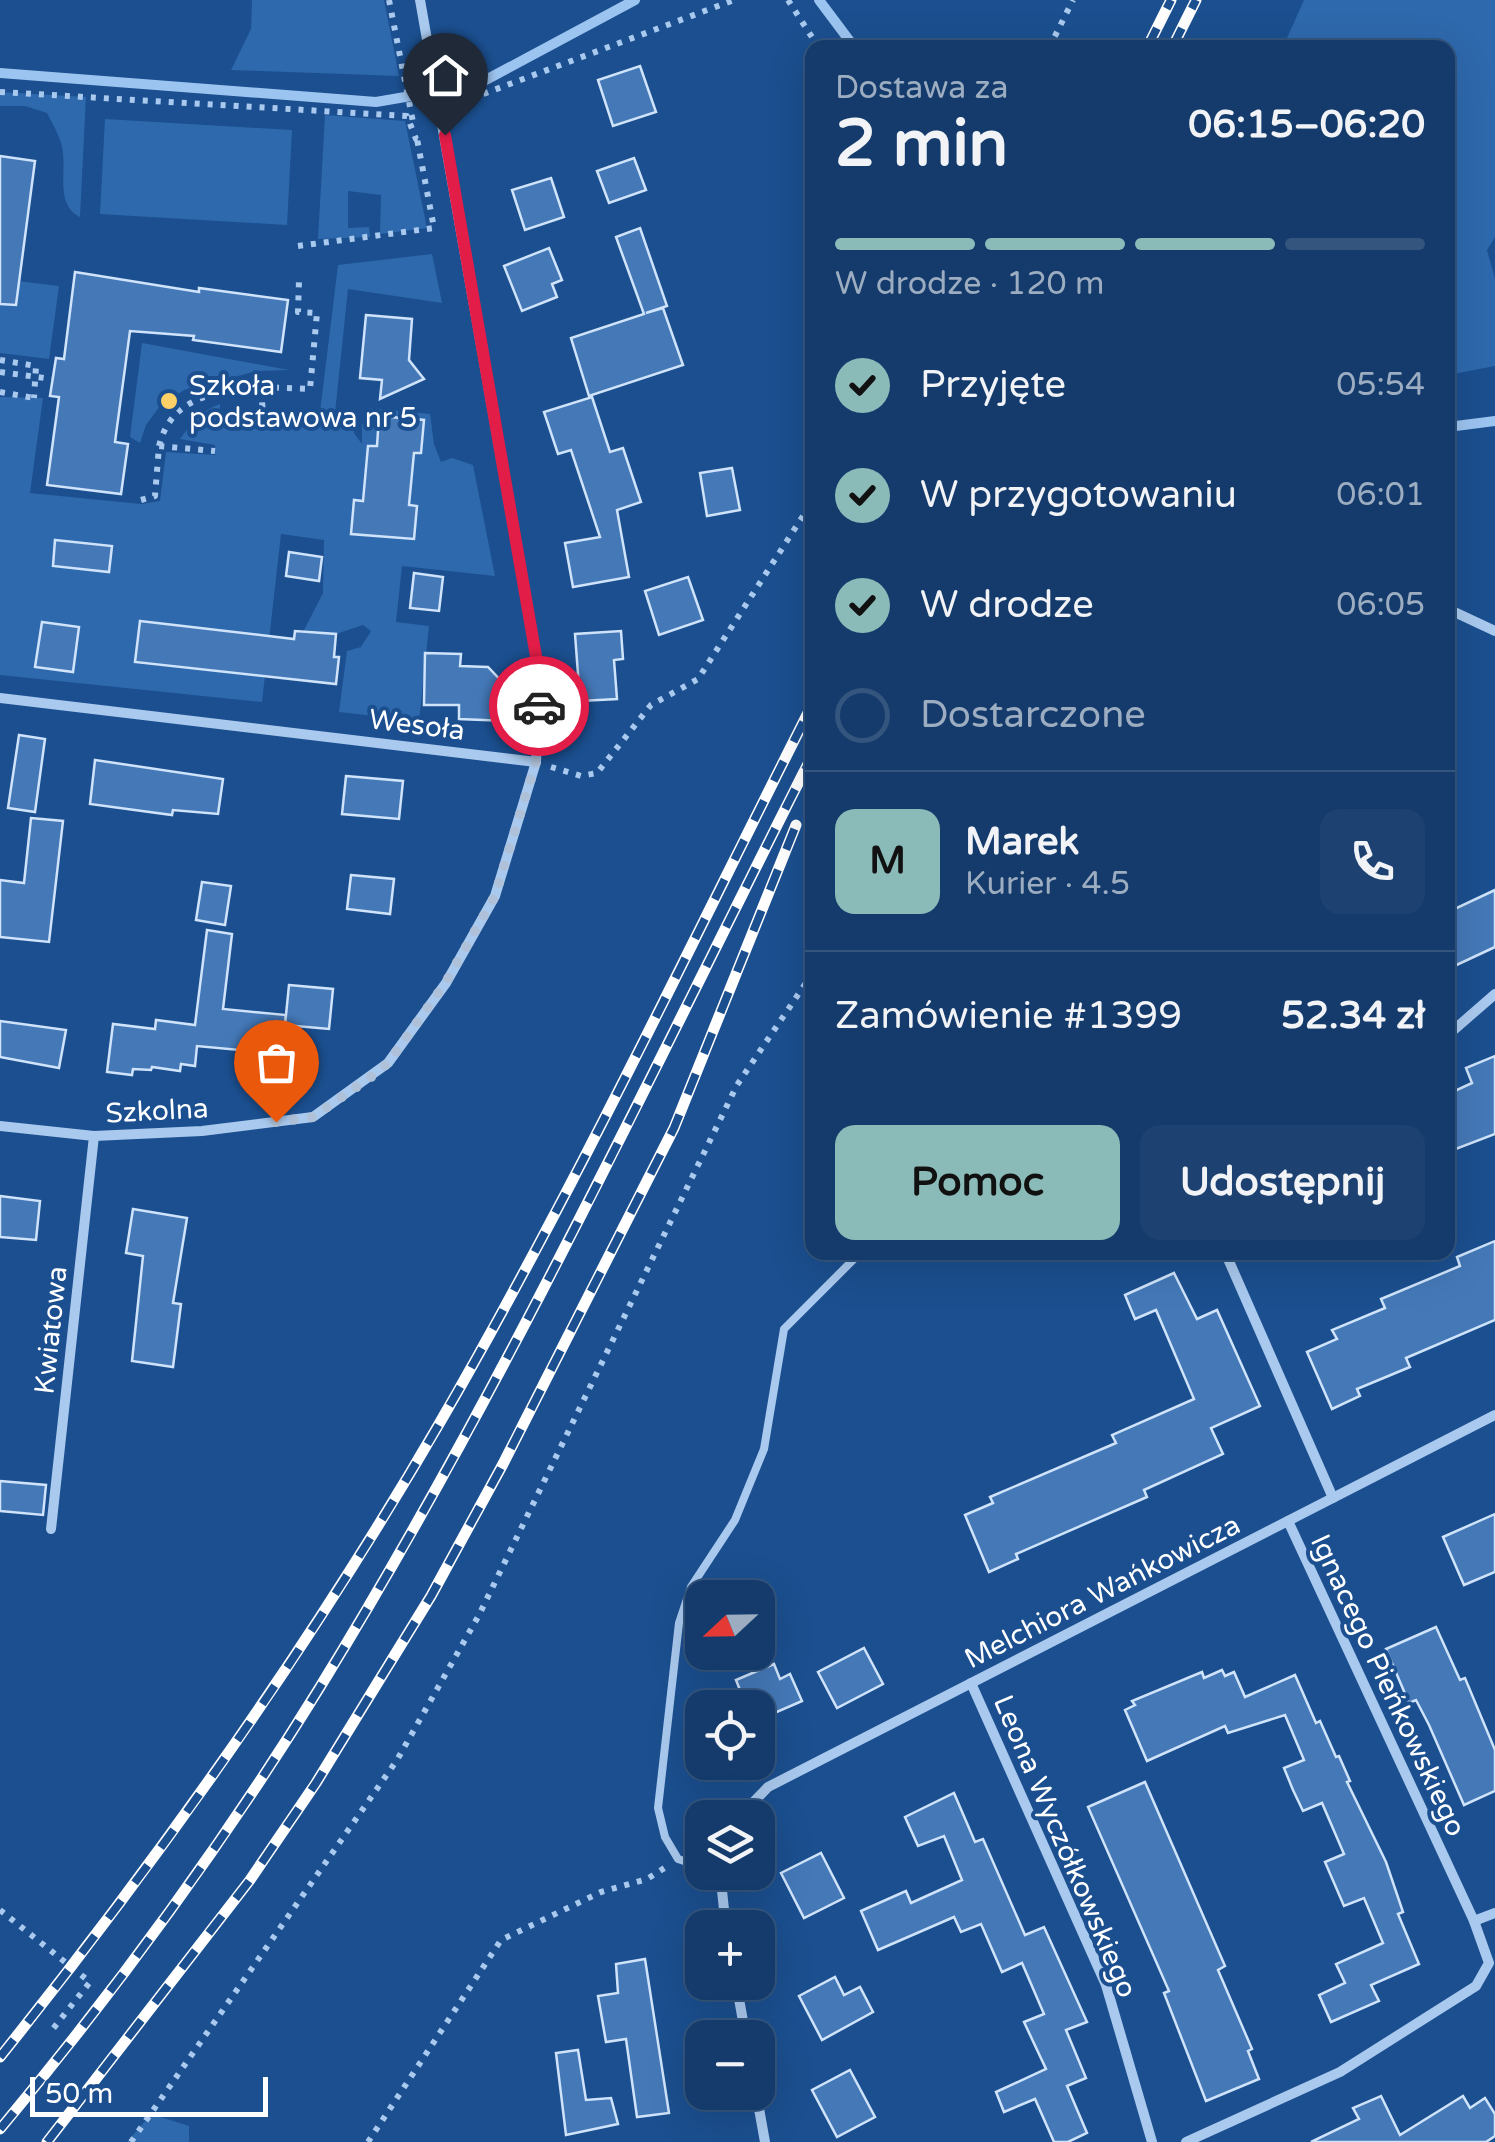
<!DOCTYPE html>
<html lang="pl">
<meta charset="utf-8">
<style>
:root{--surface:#143b6b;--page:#1d4271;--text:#f1f3f6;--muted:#9dadc1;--line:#33557e;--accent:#8bbbb9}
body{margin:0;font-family:"Varela Round",sans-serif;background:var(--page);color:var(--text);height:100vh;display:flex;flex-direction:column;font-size:38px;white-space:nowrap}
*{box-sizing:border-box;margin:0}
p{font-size:32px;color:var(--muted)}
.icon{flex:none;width:55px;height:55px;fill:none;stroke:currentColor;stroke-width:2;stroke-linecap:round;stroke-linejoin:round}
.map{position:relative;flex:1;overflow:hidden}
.drawer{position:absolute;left:805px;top:40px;width:650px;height:1220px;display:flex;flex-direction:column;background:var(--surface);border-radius:20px;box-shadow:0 10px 40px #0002,0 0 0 2px var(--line)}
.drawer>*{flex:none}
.needle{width:65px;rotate:248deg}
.controls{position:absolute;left:685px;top:1580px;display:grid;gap:20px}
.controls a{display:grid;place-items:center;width:90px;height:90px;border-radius:20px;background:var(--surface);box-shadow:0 10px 40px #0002,0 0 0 2px var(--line);font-size:50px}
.scale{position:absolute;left:30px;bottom:25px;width:238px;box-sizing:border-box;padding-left:10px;border:5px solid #fff;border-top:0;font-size:28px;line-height:35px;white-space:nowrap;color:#fff;-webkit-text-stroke:8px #1b4f8f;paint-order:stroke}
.pin{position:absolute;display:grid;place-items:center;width:85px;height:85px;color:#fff;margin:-102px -42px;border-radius:50% 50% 50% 0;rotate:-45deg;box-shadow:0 0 10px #0007}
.pin .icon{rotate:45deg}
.courier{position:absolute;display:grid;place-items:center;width:100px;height:100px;margin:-50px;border:8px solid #e11d48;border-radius:50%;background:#fff;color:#222;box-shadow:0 2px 12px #0007}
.head em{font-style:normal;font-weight:800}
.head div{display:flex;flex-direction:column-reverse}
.head{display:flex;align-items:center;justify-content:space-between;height:170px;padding:0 30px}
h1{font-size:65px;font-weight:800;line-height:75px}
.bar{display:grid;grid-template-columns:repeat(4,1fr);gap:15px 10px;align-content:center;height:120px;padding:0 30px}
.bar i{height:12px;border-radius:8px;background:var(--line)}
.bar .on{background:var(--accent)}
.bar p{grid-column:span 4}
.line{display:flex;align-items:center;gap:25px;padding:0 30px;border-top:2px solid var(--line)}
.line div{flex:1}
.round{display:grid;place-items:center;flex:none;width:105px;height:105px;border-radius:20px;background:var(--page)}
ol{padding:0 30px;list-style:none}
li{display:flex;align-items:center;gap:30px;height:110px}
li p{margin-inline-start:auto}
li .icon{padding:10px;border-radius:50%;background:var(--accent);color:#111;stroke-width:4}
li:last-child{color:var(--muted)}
li i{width:55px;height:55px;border:5px solid var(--line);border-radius:50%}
.button{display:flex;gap:20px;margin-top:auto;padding:20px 30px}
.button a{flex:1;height:115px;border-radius:20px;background:var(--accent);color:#111;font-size:40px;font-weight:800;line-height:115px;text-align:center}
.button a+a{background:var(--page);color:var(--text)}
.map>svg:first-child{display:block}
</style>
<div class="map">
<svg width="1495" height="2142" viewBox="0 0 1495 2142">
<rect width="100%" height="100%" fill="#1b4f8f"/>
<g fill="#2e69ad">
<polygon points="252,0 384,0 399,76 231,70 251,29"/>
<polygon points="1304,0 1495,0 1495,237 1487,250 1495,279 1495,366 1448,375 1448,48 1283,47"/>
<path d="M0 92 86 97 80 217C53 203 69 170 61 143 58 133 52 123 47 113L25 106H0Z"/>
<polygon points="325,115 405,121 427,228 380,234 381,195 348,191 348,228 369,227 370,237 318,239"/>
<polygon points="105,119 292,130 287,225 100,214"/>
<path d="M432 254 442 303 348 289 335 413 352 416 354 433 362 444V425L369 408 430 414 434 444 441 462 452 458 473 465 495 576 402 566 396 622 429 626 419 721 339 712 347 651 361 647 371 631 363 625 336 634 303 632 323 593 324 540 281 534 262 702 0 675V397L43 398 30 493 141 504 160 501 166 452 215 455V445L180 439C192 423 201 411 220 404V411L319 420 338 265Z"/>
<polygon points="0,279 59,286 49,359 0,353"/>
<polygon points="142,343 289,370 257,371 184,390 160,406 146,425 140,443 130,437"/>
<polygon points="151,2114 189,2126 189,2142 127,2142"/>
</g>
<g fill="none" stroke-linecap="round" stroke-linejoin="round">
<g stroke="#9cc4f0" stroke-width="10">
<polyline points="819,0 855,48"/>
<polyline points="0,73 376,102 411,96"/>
<polyline points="463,85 482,82 635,0"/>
<polyline points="1448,427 1495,421"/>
</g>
</g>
<g fill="#4478b7" stroke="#cfe3fa" stroke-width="2.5">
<polygon points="640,66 656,112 613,126 598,80"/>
<polygon points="0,156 35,161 16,305 0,304"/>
<polygon points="634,158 646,190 609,203 597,171"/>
<polygon points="551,178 564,217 525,230 512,190"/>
<polygon points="640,228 667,306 646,313 663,308 683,365 589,396 571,338 644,314 616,237"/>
<polygon points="549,248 562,280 552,284 557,297 522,311 504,266"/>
<polygon points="75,272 199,292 199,288 288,300 281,352 193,340 194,336 130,331 115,442 128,444 121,494 47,485 59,397 50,396 56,358 64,359"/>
<polygon points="366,315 412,319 409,360 424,379 380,399 382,380 360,378"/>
<polygon points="592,397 610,452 623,448 641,502 617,510 629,577 573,587 565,543 600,537 571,450 558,454 544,412"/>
<polygon points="379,416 424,420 421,453 414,453 409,505 417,506 414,539 351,534 354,500 363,501 368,446 377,446"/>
<polygon points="732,468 740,510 707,516 700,473"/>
<polygon points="55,540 112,546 109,572 53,566"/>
<polygon points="289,552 322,557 319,581 286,576"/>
<polygon points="414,573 443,577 439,611 410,608"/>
<polygon points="688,577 703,620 659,635 645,591"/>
<polygon points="140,621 294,639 295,631 336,634 334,657 339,657 336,684 135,662"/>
<polygon points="42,622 79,627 73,672 35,667"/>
<polygon points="621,631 623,659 614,660 617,699 580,701 575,634"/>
<polygon points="425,653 461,654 460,666 488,667 507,687 507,721 459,719 459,705 424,705"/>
<polygon points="19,735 45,739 35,812 8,808"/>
<polygon points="95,760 223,779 218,814 173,810 172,815 90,804"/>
<polygon points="346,776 403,781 399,819 342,814"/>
<polygon points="31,818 63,821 49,942 0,937 0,880 24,883"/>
<polygon points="351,875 394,879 390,914 347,909"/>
<polygon points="202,882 231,886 225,925 196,920"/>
<polygon points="1495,890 1495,947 1448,969 1448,912"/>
<polygon points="207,930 232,934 223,1009 286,1015 282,1054 197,1046 195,1066 181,1064 180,1071 152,1067 151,1070 133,1069 132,1075 107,1072 113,1024 155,1029 156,1020 195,1025"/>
<polygon points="289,985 333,989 329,1029 285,1025"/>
<polygon points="0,1021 66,1030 59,1068 0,1057"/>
<polygon points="1495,1056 1495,1134 1448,1152 1448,1094 1472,1083 1466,1068"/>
<polygon points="0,1196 40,1201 36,1240 0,1237"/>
<polygon points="133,1209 187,1218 173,1303 181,1304 173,1367 132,1361 143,1256 126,1253"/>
<polygon points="1495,1241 1495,1320 1406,1358 1410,1367 1357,1389 1360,1396 1332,1409 1307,1352 1337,1339 1332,1330 1385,1308 1381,1299 1460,1266 1457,1257"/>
<polygon points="1174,1273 1197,1319 1217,1310 1260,1406 1211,1428 1223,1454 1144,1490 1147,1497 1016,1554 1018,1559 989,1572 965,1515 993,1503 990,1497 1116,1443 1112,1435 1194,1399 1156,1310 1135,1319 1125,1295"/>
<polygon points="0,1481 46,1485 43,1515 0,1511"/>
<polygon points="1495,1514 1495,1572 1464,1585 1443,1537"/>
<polygon points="1436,1627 1460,1680 1465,1678 1495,1750 1495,1791 1464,1805 1429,1725 1416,1700 1409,1703 1386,1649"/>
<polygon points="864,1648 883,1684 837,1708 818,1672"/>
<polygon points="774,1664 780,1679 790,1674 802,1701 758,1720 758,1708 747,1708 736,1680"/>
<polygon points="1222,1670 1225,1676 1234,1672 1245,1697 1295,1675 1316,1723 1320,1721 1336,1757 1339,1756 1350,1781 1347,1782 1386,1862 1403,1912 1398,1914 1419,1964 1371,1985 1379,2001 1331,2022 1319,1995 1345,1983 1336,1964 1383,1943 1364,1898 1344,1906 1325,1862 1344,1854 1322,1803 1303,1811 1293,1790 1284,1768 1304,1760 1285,1715 1228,1733 1225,1726 1147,1761 1125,1710 1135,1705 1132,1701 1202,1672 1204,1678"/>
<polygon points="1145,1782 1225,1966 1218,1970 1252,2049 1248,2051 1259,2079 1206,2101 1164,1993 1169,1991 1088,1807"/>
<polygon points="954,1793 975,1842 983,1839 1025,1935 1044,1927 1087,2022 1066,2030 1086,2078 1067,2086 1087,2133 1068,2142 1054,2142 1035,2099 1004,2112 996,2092 1046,2069 1024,2022 1044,2014 1022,1963 1002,1972 981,1924 961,1932 954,1917 878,1950 861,1911 906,1891 911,1903 962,1880 944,1836 918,1846 905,1817"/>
<polygon points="821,1853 844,1898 804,1918 781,1873"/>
<polygon points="645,1959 669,2113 637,2117 626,2039 606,2042 598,1996 618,1993 616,1964"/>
<polygon points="835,1977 844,1995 860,1987 873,2012 822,2040 799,1996"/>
<polygon points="578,2050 586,2100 611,2098 618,2124 566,2135 556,2053"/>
<polygon points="850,2070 875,2117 837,2137 812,2090"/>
<polygon points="1381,2096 1400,2135 1463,2096 1470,2108 1485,2098 1495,2114 1495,2136 1486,2142 1311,2142 1359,2119 1353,2108"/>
</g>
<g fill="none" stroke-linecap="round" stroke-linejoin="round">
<g stroke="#a9c9ee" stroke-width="6" stroke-dasharray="5 8" stroke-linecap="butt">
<polyline points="389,0 413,122"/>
<polyline points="788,0 819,48"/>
<polyline points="1049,48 1073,0"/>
<polyline points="0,92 407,116 416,139 424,138"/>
<polyline points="459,103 734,0"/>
<polyline points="298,246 434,228 417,139"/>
<polyline points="0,360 36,366 34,398"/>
<polyline points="0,372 52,379"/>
<polyline points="261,387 310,389 317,313 298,312 299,280"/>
<polyline points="0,392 34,398"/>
<path d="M159 446C172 395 215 393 261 387L263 415"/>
<polyline points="141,500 155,496 159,446 215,451"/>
<polyline points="551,767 581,776 597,773 651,705 698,679 812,502"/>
<polyline points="0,1910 90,1982 52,2030"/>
<polyline points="131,2142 397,1760 479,1615 737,1085 812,974"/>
<polyline points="368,2142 501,1940 601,1892 647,1879 666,1867"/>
</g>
<g stroke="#a9c9ee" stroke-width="8">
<polyline points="1448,621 1456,613"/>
<polyline points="702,1867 678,1859 665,1837 658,1808 679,1623 691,1587 735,1520 764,1449 784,1329 861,1252"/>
</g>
<g stroke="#a9c9ee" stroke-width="10">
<polyline points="1448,609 1495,631"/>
<polyline points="0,698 536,762"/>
<polyline points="1448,1035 1495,994"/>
<polyline points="0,1126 94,1136 202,1131 313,1117 388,1063 446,983 495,896 536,762 540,679 420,0"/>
<polyline points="1225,1252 1333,1498"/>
<polyline points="51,1529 94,1136"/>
<polyline points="971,1683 1106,1985 1152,2142"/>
<polyline points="738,1818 768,1787 1495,1415"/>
<polyline points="720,1872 726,1928"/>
<polyline points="1474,1921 1495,1913"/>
<polyline points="736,1982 746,2038"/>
<polyline points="756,2092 765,2142"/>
<polyline points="1186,2142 1340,2072 1476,1986 1489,1963 1474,1921 1288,1521"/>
</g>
<g stroke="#fff" stroke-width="11">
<g id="rail">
<polyline points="1147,48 1171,0"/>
<polyline points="1172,48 1196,0"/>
<path d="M0 2057C161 1856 309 1648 439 1424 574 1191 690 946 812 705"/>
<path d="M0 2129C116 1990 225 1841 320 1687 503 1390 654 1067 812 756"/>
<polyline points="47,2142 250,1880 316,1783 431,1596 503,1464 674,1128 796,825"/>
</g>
</g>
<use href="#rail" stroke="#1b4f8f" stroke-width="8" stroke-dasharray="22" stroke-linecap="butt"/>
</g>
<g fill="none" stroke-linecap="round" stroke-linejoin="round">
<polyline stroke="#afc1d8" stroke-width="10" stroke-dasharray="0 18" points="276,1122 313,1117 371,1077 388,1063 446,982 495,896 536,762 539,706"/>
<polyline stroke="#e11d48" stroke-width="12" points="445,135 540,679 539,706"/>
</g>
<circle fill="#ffd166" stroke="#1b4f8f" stroke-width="4" cx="169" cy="401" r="10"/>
<g text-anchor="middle" stroke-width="8" stroke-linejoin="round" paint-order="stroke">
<g font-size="28" fill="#fff" stroke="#1b4f8f" text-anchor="start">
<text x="189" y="395">Szkoła<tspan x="189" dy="32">podstawowa nr 5</tspan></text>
</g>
<g font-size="28" fill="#fff" stroke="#1b4f8f">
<text transform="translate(417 724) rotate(7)" y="10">Wesoła</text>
<text transform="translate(157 1110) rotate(-3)" y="10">Szkolna</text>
<text transform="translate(50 1330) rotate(-84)" y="10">Kwiatowa</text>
<text transform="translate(1102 1591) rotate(-27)" y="10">Melchiora Wańkowicza</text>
<text transform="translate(1389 1685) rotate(65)" y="10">Ignacego Pieńkowskiego</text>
<text transform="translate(1066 1846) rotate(67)" y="10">Leona Wyczółkowskiego</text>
</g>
</g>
</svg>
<div class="controls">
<a><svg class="needle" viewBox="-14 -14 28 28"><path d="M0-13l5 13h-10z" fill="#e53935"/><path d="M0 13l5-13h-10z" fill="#9dadc1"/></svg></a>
<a><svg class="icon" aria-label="locate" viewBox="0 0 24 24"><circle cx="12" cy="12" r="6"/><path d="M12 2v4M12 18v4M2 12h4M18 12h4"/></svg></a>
<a><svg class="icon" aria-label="layers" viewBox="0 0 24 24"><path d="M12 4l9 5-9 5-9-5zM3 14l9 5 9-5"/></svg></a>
<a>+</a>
<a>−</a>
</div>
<div class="scale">50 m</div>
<div class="pin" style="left:276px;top:1122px;background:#ea580c"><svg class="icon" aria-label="bag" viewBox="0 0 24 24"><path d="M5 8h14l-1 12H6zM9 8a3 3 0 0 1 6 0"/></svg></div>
<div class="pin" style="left:445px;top:135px;background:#1f2937"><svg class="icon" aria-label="home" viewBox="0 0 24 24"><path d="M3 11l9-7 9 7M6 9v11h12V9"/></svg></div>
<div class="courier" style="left:539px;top:706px"><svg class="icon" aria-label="car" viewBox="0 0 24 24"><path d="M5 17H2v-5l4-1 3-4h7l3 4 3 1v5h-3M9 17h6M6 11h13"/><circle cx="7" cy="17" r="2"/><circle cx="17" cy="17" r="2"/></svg></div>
<section class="drawer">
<div class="head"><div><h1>2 min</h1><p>Dostawa za</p></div><em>06:15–06:20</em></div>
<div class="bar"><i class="on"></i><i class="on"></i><i class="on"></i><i></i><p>W drodze · 120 m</p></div>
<ol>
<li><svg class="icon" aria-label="check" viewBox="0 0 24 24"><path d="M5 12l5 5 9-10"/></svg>Przyjęte<p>05:54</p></li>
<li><svg class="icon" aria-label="check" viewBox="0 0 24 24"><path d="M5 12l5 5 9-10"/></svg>W przygotowaniu<p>06:01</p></li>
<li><svg class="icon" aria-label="check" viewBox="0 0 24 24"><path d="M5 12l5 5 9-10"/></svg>W drodze<p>06:05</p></li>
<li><i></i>Dostarczone</li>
</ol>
<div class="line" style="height:180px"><b class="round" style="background:var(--accent);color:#111">M</b><div><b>Marek</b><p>Kurier · 4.5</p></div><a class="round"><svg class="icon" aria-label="phone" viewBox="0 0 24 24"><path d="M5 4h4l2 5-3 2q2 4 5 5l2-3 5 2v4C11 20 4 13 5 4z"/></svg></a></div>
<div class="line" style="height:130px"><div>Zamówienie #1399</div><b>52.34 zł</b></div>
<div class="button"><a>Pomoc</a><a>Udostępnij</a></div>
</section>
</div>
